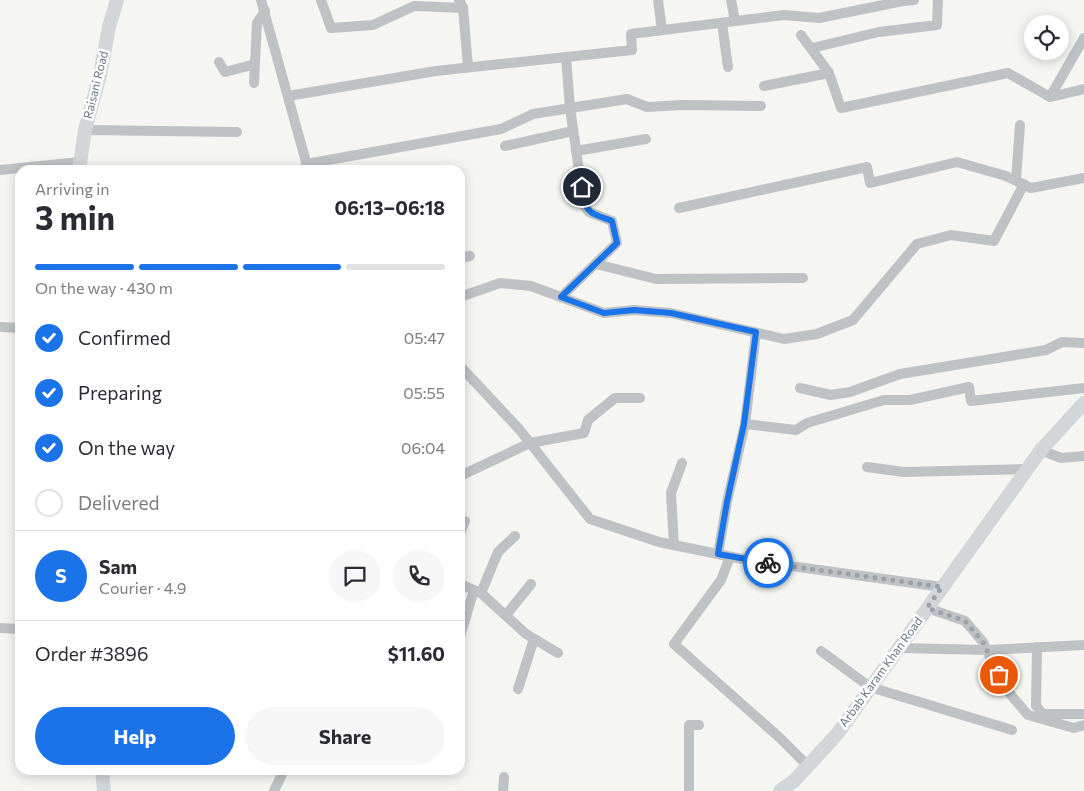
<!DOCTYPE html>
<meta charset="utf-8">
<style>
:root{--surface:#fff;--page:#f7f7f7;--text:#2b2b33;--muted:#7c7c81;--line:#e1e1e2;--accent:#1a73e8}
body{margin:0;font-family:Commissioner,sans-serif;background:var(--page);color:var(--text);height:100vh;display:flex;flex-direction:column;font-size:19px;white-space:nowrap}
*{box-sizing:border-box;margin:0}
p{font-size:16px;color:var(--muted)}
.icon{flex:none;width:28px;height:28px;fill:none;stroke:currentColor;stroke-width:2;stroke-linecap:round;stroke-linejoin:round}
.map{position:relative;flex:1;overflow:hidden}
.details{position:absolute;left:15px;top:165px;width:450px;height:610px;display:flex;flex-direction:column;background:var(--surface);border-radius:15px;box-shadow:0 2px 12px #0003}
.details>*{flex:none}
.controls{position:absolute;left:1024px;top:15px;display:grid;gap:10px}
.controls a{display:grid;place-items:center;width:45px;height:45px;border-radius:50%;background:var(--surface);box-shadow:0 2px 12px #0003;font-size:25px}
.pin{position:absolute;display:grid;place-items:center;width:42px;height:42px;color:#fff;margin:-21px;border:2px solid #fff;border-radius:50%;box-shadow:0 1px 5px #0007}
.courier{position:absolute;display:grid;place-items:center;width:50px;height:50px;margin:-25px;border:4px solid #1a73e8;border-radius:50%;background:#fff;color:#222;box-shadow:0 1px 6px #0007}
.summary em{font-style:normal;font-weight:700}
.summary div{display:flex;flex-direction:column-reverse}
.summary{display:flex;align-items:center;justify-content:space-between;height:85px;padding:0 20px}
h1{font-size:32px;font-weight:700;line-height:38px}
.bar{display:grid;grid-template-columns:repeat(4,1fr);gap:8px 5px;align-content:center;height:60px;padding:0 20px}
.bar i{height:6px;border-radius:4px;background:var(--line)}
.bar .active{background:var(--accent)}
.bar p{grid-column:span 4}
.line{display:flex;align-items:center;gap:12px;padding:0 20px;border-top:1px solid var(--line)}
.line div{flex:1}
.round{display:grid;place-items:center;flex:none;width:52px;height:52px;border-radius:26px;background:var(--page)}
ol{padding:0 20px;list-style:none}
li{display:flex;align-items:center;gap:15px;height:55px}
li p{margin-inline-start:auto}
li .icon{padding:5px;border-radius:50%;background:var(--accent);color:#fff;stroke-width:4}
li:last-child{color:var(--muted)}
li i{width:28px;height:28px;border:2px solid var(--line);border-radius:50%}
.action{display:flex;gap:10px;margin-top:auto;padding:10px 20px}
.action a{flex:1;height:58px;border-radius:30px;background:var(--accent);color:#fff;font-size:20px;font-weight:700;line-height:58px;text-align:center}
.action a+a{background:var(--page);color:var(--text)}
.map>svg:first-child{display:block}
</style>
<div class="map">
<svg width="1084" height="791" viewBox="0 0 1084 791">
<rect width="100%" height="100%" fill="#f5f5f2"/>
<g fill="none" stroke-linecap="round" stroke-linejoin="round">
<g stroke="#bec2c5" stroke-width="10">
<polyline points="261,0 308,169"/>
<polyline points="321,0 331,28 373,25 414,6 463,8"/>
<polyline points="459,0 463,8 468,67"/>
<polyline points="658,0 662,30"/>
<polyline points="731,0 735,21"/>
<polyline points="722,23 728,67"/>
<polyline points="801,35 829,73 841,108 1008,73 1050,97 1084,89"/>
<polyline points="812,48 879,32 937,25 938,0"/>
<polyline points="219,62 225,72 255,64"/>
<polyline points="254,83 257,23 265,11"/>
<polyline points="764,86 829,73"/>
<polyline points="288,96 436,71 632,50 631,34 784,15 819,18 903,1 914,0"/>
<polyline points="1050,97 1084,38"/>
<polyline points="85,130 237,132"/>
<polyline points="505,146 573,131"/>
<polyline points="576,151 646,139"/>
<polyline points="306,164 501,129 533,114 627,99 647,107 682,105 761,106"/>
<polyline points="0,170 80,162"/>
<polyline points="1016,180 1020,125"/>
<polyline points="679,208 867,167 870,183 957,162 1006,176 1031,188 1084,178"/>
<polyline points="460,258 470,256"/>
<polyline points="596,264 656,279 803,278"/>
<polyline points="460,297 500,283 531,286 604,313 634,310 671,313 784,339 817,334 853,320 917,244 951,235 994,241 1024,184"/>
<polyline points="561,297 617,243 612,221 589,212 584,205 570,108 566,57"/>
<polyline points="0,327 20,328"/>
<polyline points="460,366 519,429 590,519 659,542 747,560 942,587"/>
<polyline points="800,388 831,395 850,392 900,374 1046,350 1062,342 1084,343"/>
<polyline points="745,424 796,430 807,423 884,400 910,400 969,387 971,401 1084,388"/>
<polyline points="1041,450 1061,458 1084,456"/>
<polyline points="867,467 904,472 1027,469"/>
<polyline points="460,476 530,443 584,433 588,420 615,398 640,398"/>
<polyline points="460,533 465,521"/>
<polyline points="674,545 671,493 682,463"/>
<polyline points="718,554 727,502 745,424 756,333"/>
<polyline points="730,557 721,580 674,644 780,738 808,766"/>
<polyline points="460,584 481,593 526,634 558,653"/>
<polyline points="481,593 498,552 515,536"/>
<polyline points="927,608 965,621 983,642 1005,688 1028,715 1074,728 1084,725"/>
<polyline points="506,615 531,584"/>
<polyline points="0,628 20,629"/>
<polyline points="460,636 474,590"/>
<polyline points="1037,647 1036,706 1043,714 1084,714"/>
<polyline points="899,648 987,650 1084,645"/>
<polyline points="821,651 870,687 1012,730"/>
<polyline points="518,689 534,639"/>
<polyline points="274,791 284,770"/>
<polyline points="503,791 504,777"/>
<polyline points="689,791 689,725 699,725"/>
</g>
<g stroke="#d2d6d9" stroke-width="14">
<polyline points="79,170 85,130 100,75 109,27 117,0"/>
<polyline points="102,770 104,791"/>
<polyline points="780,791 795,780 838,733 1041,450 1084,403"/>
</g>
</g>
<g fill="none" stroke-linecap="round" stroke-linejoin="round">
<polyline stroke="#99a2a8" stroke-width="5" stroke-dasharray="0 9" points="768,563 942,587 927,608 965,621 983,642 999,675"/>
<path stroke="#1a73e8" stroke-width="6" d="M582 187C586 214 588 212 612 221L617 243 561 297 604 313 634 310 671 313 756 332 744 424 727 502 718 554 768 563"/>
</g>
<g text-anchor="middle" stroke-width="5" stroke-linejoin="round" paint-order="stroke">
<g font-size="12" fill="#677680" stroke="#fff">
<text transform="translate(96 85) rotate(-76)" y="4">Raisani Road</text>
<text transform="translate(881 672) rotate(-54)" y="4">Arbab Karam Khan Road</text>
</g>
</g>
</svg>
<div class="controls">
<a><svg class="icon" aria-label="locate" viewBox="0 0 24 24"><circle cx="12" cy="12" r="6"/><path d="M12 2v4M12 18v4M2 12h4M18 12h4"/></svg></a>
</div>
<div class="pin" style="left:999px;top:675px;background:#ea580c"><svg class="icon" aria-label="bag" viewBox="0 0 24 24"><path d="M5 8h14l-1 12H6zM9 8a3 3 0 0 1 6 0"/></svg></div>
<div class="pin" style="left:582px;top:187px;background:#1f2937"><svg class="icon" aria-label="home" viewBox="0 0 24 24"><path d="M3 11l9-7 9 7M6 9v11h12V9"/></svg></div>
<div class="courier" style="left:768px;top:563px"><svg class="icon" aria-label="bike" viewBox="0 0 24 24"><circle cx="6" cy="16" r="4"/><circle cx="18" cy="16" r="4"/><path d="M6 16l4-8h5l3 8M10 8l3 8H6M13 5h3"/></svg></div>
<section class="details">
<div class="summary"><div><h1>3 min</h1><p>Arriving in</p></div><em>06:13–06:18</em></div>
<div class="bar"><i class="active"></i><i class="active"></i><i class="active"></i><i></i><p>On the way · 430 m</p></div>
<ol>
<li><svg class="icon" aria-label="check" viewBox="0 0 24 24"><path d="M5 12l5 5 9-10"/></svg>Confirmed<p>05:47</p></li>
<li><svg class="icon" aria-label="check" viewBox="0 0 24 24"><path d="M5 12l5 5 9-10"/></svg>Preparing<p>05:55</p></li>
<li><svg class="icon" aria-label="check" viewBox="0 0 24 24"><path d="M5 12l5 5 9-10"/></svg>On the way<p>06:04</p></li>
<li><i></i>Delivered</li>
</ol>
<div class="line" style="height:90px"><b class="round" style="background:var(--accent);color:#fff">S</b><div><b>Sam</b><p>Courier · 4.9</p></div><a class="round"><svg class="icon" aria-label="chat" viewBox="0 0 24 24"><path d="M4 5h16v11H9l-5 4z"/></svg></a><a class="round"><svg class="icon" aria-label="phone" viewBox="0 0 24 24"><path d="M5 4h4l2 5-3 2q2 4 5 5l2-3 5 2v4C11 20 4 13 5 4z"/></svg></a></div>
<div class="line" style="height:65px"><div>Order #3896</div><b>$11.60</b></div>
<div class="action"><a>Help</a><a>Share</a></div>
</section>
</div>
